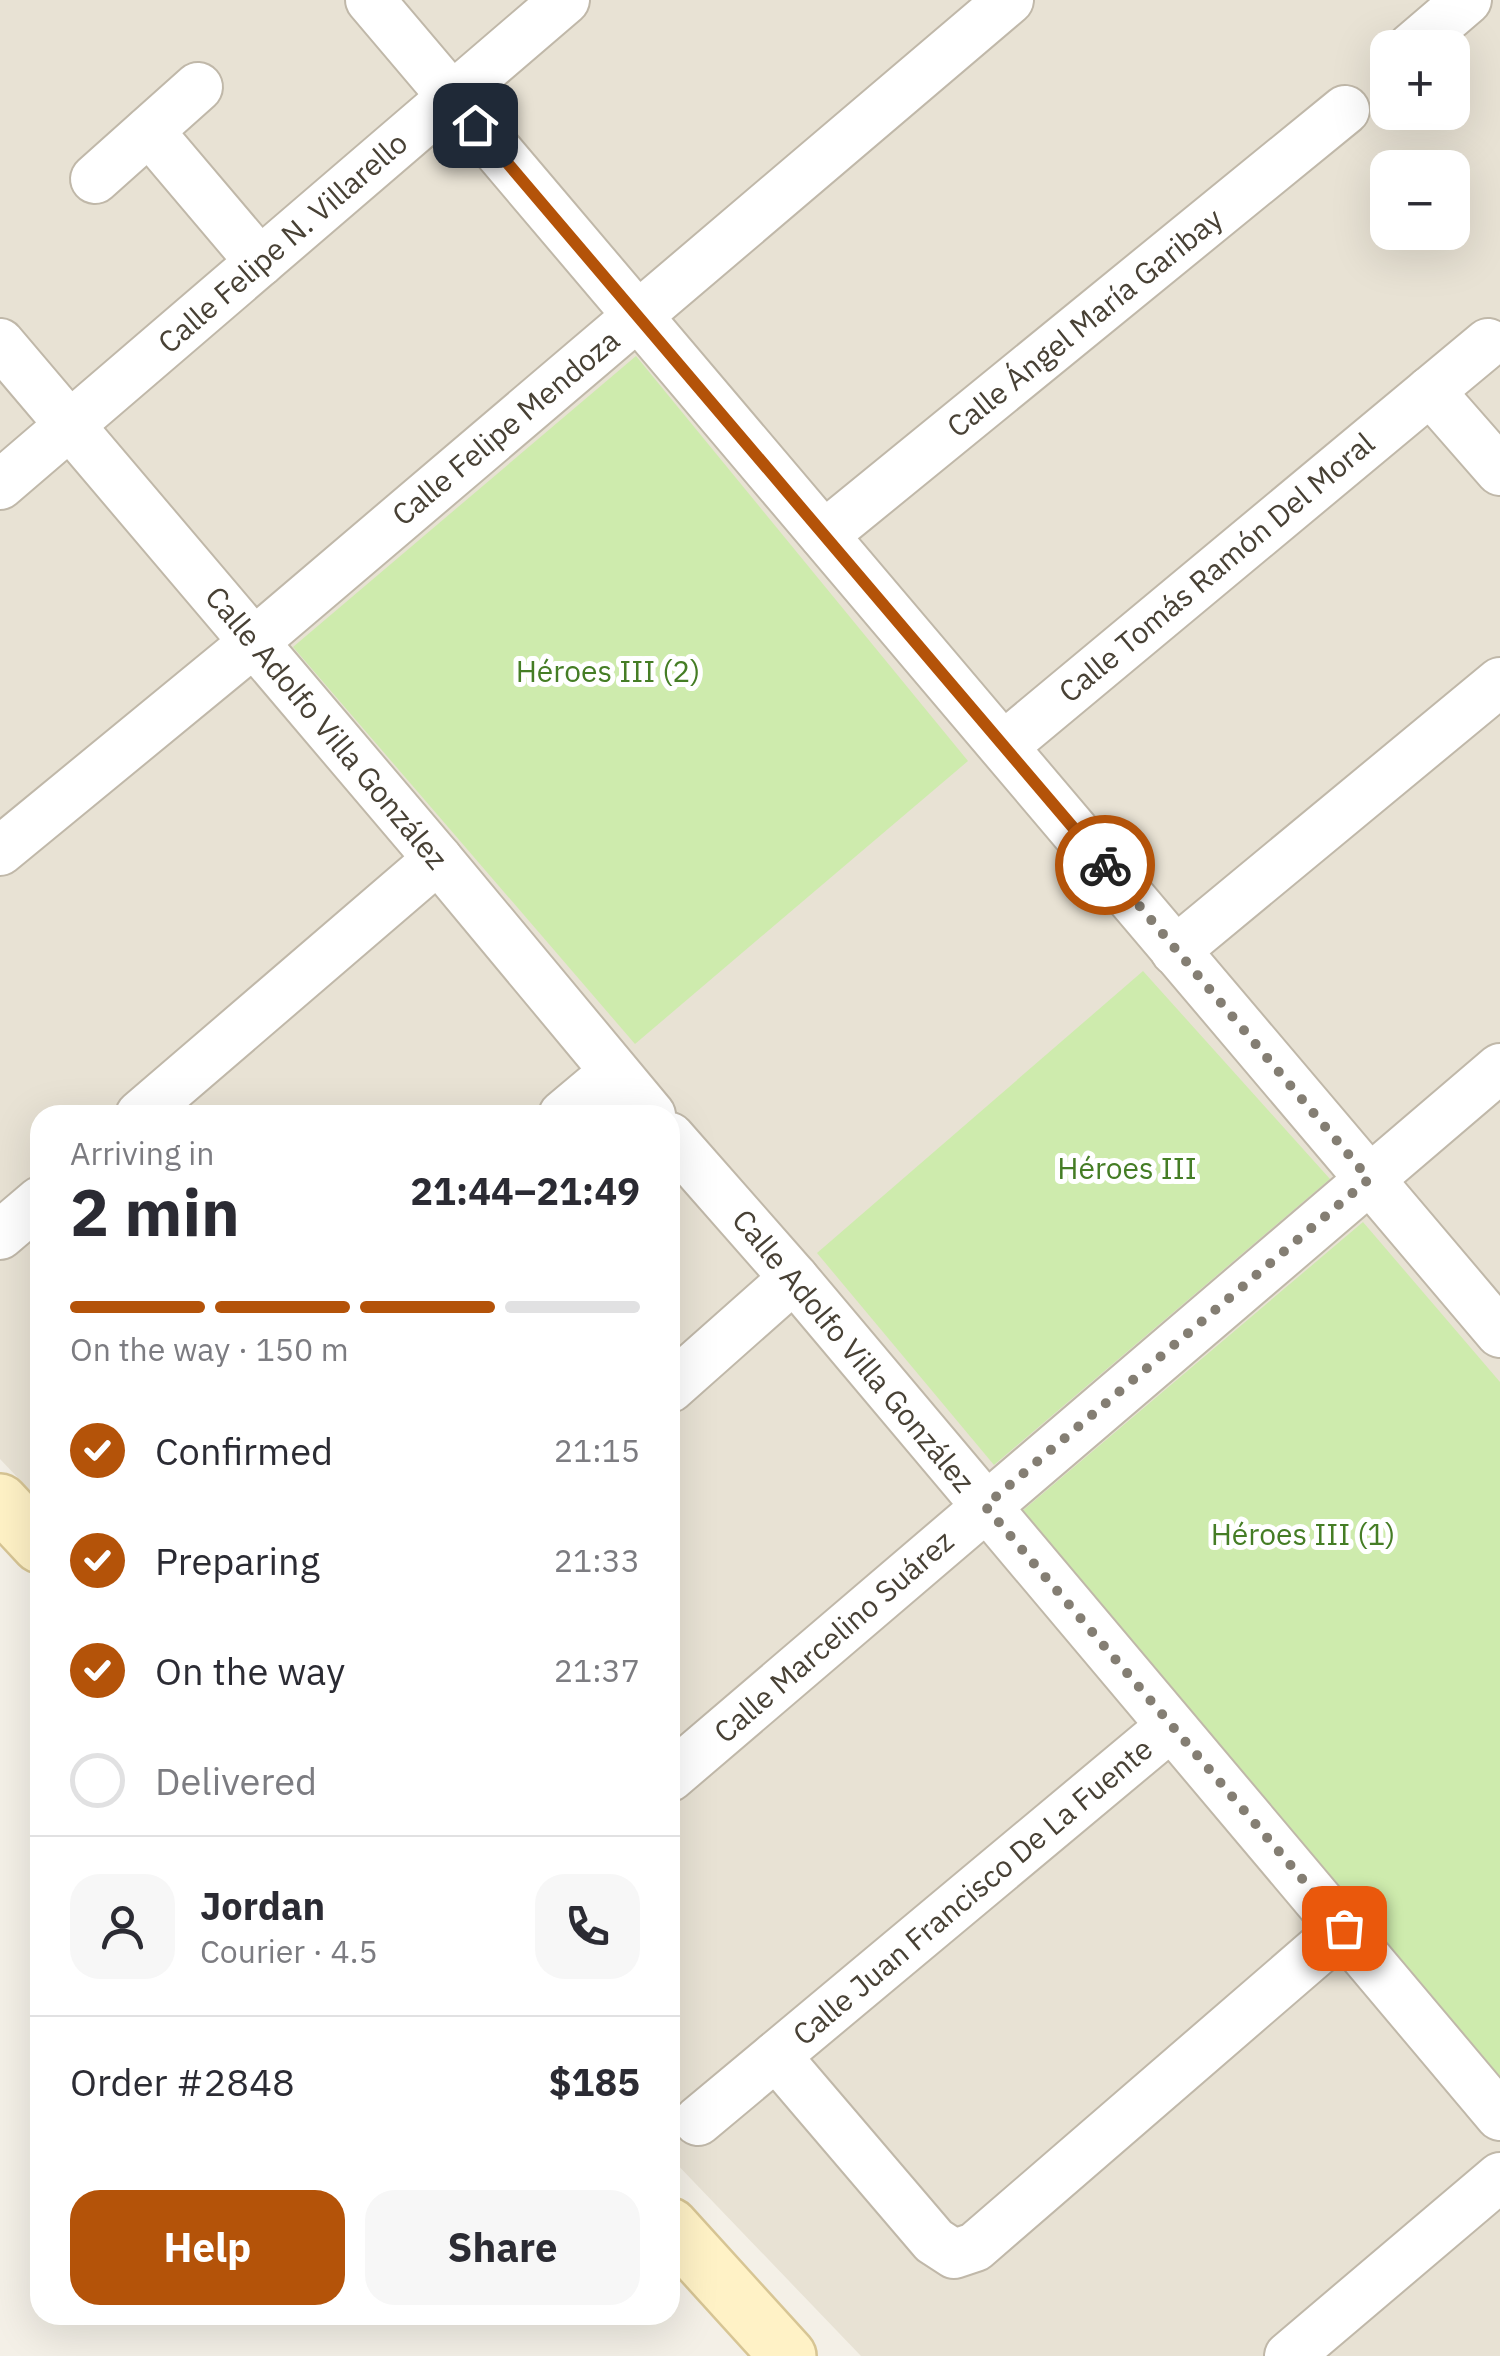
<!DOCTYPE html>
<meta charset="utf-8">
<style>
:root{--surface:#fff;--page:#f7f7f7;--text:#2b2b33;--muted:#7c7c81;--line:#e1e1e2;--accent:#b45309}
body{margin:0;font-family:"IBM Plex Sans",sans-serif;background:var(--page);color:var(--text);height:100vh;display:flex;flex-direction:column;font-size:38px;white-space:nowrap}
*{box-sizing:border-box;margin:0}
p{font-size:32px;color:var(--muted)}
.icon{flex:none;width:55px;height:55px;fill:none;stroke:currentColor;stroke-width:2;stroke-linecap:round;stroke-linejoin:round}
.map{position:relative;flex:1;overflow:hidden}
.panel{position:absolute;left:30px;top:1105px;width:650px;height:1220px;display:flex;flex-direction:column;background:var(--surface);border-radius:30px;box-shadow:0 10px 40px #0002}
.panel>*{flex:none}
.tools{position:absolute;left:1370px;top:30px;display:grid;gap:20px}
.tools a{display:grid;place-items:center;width:100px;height:100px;border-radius:20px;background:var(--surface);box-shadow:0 10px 40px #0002;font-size:50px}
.pin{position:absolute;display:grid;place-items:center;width:85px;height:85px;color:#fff;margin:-42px;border-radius:20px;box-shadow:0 5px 15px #0006}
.courier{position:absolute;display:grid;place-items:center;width:100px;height:100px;margin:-50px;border:8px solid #b45309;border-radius:50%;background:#fff;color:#222;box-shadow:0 2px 12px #0007}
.overview em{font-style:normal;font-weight:800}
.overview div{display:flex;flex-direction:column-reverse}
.overview{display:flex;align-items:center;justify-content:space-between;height:170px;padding:0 40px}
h1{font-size:65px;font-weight:800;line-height:75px}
.bar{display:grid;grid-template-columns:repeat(4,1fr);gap:15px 10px;align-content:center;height:120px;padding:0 40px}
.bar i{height:12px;border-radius:8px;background:var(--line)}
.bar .selected{background:var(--accent)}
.bar p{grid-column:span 4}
.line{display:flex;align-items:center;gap:25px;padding:0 40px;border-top:2px solid var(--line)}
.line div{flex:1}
.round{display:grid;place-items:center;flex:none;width:105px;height:105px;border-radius:30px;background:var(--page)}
ol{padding:0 40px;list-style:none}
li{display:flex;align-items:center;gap:30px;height:110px}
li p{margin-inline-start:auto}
li .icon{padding:10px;border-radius:50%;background:var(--accent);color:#fff;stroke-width:4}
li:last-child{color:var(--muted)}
li i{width:55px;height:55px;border:5px solid var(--line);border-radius:50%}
.cta{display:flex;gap:20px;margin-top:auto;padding:20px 40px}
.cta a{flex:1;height:115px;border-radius:30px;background:var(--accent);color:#fff;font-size:40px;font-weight:800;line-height:115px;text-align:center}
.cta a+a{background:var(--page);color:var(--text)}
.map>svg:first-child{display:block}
</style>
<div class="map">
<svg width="1500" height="2356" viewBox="0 0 1500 2356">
<rect width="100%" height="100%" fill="#f4f0e7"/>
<path fill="#e8e2d4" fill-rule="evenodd" d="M0 0H1500V2356H861L670 2157V1115H40V1501L0 1459ZM1388 48H1452V112H1388ZM1388 168H1452V232H1388Z"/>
<g fill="#ceebad">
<polygon points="636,356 968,761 635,1044 293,647"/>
<polygon points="1143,971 1330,1179 994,1465 817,1253"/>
<polygon points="1363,1222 1500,1382 1500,2079 1021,1512"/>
</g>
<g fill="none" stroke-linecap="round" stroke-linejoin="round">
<g stroke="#c0b8a9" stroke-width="52">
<g id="minor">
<polyline points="370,0 1500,1333"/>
<polyline points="1411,48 1467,0"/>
<polyline points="149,131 260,262"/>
<polyline points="95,179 198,87"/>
<polyline points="0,343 438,859 651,1115"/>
<polyline points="1430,391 1500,471"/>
<polyline points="0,485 565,0"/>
<polyline points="824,535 1345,110"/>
<polyline points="1005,745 1488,343"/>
<polyline points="0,851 253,643 1009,0"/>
<polyline points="1175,951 1500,682"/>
<polyline points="140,1115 438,859"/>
<polyline points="563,1115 613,1073"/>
<polyline points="670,1137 794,1278 1500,2116"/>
<polyline points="0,1235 40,1201"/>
<polyline points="670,1388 794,1278"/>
<polyline points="670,1777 1500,1068"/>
<polyline points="776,2056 934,2241 954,2254 975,2247 1344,1928"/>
<polyline points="698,2121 1170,1727"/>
<polyline points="1289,2356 1500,2177"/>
</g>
</g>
<g stroke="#d7c594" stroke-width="60">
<g id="secondary">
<polyline points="0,1502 40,1545"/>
<polyline points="670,2226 788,2356"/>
</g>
</g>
<use href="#minor" stroke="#fff" stroke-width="48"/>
<use href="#secondary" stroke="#fff2c6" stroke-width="55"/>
</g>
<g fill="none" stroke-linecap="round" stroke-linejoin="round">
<polyline stroke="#847e73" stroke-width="10" stroke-dasharray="0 18" points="1105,865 1369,1179 985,1506 1344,1928"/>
<polyline stroke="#b45309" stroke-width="12" points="475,125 1105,865"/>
</g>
<g text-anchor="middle" stroke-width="10" stroke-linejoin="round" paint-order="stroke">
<g font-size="30" fill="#484135" stroke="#fff">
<text transform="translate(283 243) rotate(-41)" y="10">Calle Felipe N. Villarello</text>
<text transform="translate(1085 323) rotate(-39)" y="10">Calle Ángel María Garibay</text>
<text transform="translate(506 428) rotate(-40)" y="10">Calle Felipe Mendoza</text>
<text transform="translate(1217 568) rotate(-40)" y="10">Calle Tomás Ramón Del Moral</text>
<text transform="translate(326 728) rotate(50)" y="10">Calle Adolfo Villa González</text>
<text transform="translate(853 1351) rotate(50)" y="10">Calle Adolfo Villa González</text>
<text transform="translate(834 1637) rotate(-41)" y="10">Calle Marcelino Suárez</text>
<text transform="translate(973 1892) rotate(-40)" y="10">Calle Juan Francisco De La Fuente</text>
</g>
<g font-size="30" fill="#457d25" stroke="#fff">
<text x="608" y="682">Héroes III (2)</text>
<text x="1127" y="1179">Héroes III</text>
<text x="1303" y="1545">Héroes III (1)</text>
</g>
</g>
</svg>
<div class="tools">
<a>+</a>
<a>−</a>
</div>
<div class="pin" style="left:1344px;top:1928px;background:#ea580c"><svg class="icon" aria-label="bag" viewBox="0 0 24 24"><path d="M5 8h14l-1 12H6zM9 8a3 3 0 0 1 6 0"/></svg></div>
<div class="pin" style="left:475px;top:125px;background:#1f2937"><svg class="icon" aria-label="home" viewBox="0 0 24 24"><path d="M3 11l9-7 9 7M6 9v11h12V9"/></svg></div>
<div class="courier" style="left:1105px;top:865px"><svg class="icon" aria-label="bike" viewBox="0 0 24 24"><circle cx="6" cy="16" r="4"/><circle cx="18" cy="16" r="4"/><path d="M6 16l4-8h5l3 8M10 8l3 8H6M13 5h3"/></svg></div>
<section class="panel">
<div class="overview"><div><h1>2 min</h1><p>Arriving in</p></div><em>21:44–21:49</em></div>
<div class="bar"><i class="selected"></i><i class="selected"></i><i class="selected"></i><i></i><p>On the way · 150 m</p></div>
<ol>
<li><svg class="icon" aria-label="check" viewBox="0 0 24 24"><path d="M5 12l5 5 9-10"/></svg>Confirmed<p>21:15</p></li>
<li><svg class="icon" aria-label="check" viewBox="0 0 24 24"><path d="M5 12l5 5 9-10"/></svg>Preparing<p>21:33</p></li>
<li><svg class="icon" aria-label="check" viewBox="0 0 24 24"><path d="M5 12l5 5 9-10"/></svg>On the way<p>21:37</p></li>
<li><i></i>Delivered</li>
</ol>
<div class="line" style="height:180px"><a class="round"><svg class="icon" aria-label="person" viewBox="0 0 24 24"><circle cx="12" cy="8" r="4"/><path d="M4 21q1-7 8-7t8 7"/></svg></a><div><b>Jordan</b><p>Courier · 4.5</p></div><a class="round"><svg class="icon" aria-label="phone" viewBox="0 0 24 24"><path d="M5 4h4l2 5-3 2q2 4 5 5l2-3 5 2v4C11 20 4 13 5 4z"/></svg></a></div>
<div class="line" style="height:130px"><div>Order #2848</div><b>$185</b></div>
<div class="cta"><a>Help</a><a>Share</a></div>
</section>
</div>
